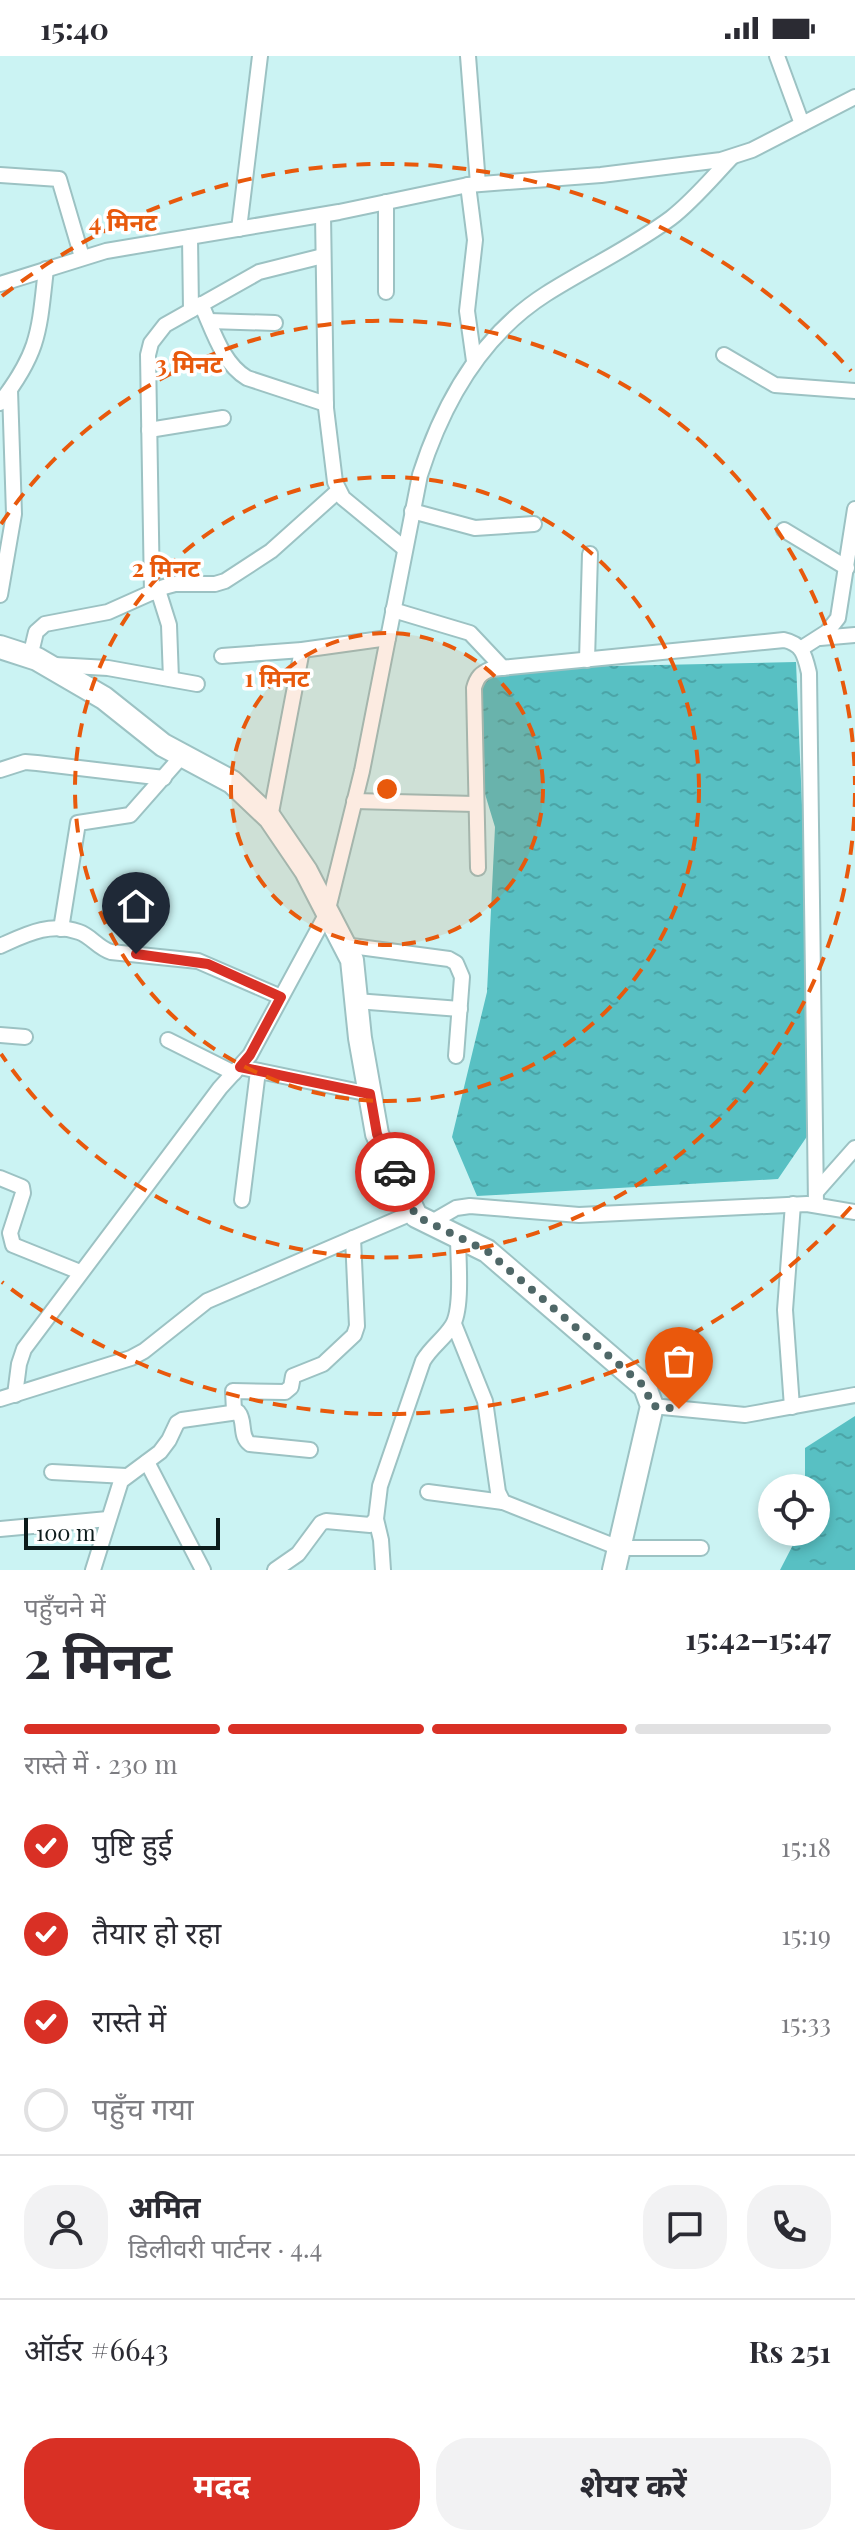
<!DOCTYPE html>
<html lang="hi">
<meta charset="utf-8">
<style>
:root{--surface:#fff;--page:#f2f2f3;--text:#2b2b33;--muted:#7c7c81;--line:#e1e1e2;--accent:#d93025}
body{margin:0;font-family:"Playfair Display","Noto Sans Devanagari",serif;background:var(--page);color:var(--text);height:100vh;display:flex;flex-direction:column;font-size:30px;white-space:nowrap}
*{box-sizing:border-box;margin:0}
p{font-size:26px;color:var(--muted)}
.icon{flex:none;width:44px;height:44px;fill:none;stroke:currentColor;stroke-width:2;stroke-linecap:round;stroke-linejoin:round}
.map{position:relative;height:1514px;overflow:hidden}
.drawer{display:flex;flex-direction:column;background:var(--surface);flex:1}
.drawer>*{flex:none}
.controls{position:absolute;left:758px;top:1418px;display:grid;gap:16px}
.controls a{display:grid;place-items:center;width:72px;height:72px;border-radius:50%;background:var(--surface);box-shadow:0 4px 12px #0003;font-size:40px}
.scale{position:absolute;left:24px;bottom:20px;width:196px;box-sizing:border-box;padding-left:8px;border:4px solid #0c1b1b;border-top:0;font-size:22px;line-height:28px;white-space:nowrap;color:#0c1b1b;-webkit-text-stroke:6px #fff;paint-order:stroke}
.pin{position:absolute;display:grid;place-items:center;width:68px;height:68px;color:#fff;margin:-82px -34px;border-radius:50% 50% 50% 0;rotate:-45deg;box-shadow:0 0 8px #0007}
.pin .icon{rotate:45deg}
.courier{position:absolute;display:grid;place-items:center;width:80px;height:80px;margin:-40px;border:6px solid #d93025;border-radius:50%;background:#fff;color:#222;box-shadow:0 2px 10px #0007}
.headline em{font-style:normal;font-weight:700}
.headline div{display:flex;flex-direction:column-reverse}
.headline{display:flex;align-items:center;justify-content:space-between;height:136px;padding:0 24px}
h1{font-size:52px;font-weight:700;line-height:60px}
.bar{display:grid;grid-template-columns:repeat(4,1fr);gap:12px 8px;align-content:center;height:96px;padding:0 24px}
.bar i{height:10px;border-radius:6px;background:var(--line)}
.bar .selected{background:var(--accent)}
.bar p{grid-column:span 4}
.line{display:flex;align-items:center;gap:20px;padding:0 24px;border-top:2px solid var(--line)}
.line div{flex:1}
.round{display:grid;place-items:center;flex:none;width:84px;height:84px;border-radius:32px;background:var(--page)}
ol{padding:0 24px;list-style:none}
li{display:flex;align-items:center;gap:24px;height:88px}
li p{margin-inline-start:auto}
li .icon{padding:8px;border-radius:50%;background:var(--accent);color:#fff;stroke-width:4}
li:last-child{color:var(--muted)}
li i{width:44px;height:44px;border:4px solid var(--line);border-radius:50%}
.primary-button{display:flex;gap:16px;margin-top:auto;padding:16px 24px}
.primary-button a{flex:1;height:92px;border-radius:32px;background:var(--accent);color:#fff;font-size:32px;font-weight:700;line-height:92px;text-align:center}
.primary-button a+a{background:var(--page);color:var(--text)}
.status{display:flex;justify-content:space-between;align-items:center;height:56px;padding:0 40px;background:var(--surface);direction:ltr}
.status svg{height:22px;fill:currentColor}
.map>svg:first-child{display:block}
</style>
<div class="status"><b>15:40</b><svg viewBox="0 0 49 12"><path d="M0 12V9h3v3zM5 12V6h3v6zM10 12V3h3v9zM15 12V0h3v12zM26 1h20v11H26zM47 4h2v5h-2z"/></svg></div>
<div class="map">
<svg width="855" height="1514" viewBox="0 0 855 1514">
<defs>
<pattern id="water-ripples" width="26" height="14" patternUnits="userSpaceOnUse" patternTransform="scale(2)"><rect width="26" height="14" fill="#58c0c3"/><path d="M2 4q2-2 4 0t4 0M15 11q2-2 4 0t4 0" fill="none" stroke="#4ba4a7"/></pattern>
</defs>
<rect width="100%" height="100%" fill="#cbf3f3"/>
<g fill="url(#water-ripples)">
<polygon points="796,606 811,963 808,1079 778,1123 477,1140 452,1081 487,936 495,771 485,738 482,622 517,612"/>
<polygon points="855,1360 855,1514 780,1514 796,1483 794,1476 816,1476 816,1432 805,1432 805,1392"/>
</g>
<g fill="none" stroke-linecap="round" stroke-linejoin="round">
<g stroke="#9cc2c3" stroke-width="18">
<g id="minor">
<polyline points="468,0 478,128"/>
<polyline points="777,0 802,68"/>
<polyline points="0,119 59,123 82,201"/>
<polyline points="468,129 475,184 467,255 474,305"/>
<polyline points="386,146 386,236"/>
<polyline points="323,159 326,352 335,426 343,442 405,493"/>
<polyline points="239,173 260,0"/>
<polyline points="190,181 191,254"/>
<polyline points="0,228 106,195 339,156 468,129 601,119 721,104 752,94 855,41"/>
<path d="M201 248C213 274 222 307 247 322L326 348"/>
<polyline points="209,265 275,267"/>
<polyline points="724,299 775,329 855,335"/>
<path d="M0 347C40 295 39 275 46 213"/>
<polyline points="149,374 223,362"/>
<polyline points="412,455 475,472 534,468"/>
<polyline points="784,474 847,512"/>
<polyline points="158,534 169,569 171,623"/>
<polyline points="152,537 148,299 151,287 165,269 259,216 323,200"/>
<polyline points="0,539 14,458 10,334"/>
<polyline points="393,554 470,577 503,612"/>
<polyline points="820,582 855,579"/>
<polyline points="802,592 827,576 838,562 855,453"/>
<polyline points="222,600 302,594 388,582"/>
<polyline points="30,601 36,576 45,568 108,556 164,531 175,528 215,528 225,525 271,495 338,435"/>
<polyline points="587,604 590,498"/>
<polyline points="55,609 108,612 197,628"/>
<polyline points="0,714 25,706 37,707 164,722"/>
<polyline points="354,745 475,748"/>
<polyline points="270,762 302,594"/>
<path d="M478 812 474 632C477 621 481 617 491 613L784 584C803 588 805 600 809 617L816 1149"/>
<polyline points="61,873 78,767 130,759 182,700"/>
<polyline points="344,889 449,903 456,907 462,921 456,1000"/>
<path d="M0 890C27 878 49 866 79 876 91 880 98 892 111 896L198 905 281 941"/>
<polyline points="356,945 460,953"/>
<polyline points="0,979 25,981"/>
<polyline points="168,984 234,1017"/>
<polyline points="240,1011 370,1038"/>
<polyline points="0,1122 22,1131 23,1137 10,1177 13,1189 80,1216"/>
<polyline points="816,1136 855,1092"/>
<polyline points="242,1144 258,1015"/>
<polyline points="430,1167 456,1152 470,1150 579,1159 807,1148 855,1156"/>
<polyline points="454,1268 485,1345 498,1436 503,1446 619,1492 701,1492"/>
<path d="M15 1339 19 1308 24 1293 220 1032 250 999 327 857 362 715 420 419C443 347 480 280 546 238 587 212 632 191 671 162 693 145 712 122 731 102"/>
<polyline points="0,1343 131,1302 144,1295 207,1245 414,1156"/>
<polyline points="652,1350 745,1359 855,1339"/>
<polyline points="792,1351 785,1254 793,1148"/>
<polyline points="234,1355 233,1335 285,1336 291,1331 293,1320 323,1308 354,1279 357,1270 353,1182"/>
<polyline points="147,1406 203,1514"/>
<polyline points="52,1416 126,1420"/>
<polyline points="428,1436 503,1446"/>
<polyline points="376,1463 381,1484 383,1514"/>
<polyline points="0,1473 108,1463"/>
<path d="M93 1514 121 1425 160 1396 169 1384 177 1367 182 1364 238 1356C246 1365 239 1380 250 1388L310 1394"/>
<path d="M275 1514 298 1498 321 1467 326 1465 370 1469 376 1463 380 1430 423 1305C431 1291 444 1283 452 1270 463 1254 458 1202 458 1181"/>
</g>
</g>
<g stroke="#9cc2c3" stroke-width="26">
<polyline id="primary" points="0,591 37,603 104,642 163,689 232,726 270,762 306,815 352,904 360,982 377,1078 416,1160 487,1195 645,1331 652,1350 614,1514"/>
</g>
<use href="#minor" stroke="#fff" stroke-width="14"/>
<use href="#primary" stroke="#fff" stroke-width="22"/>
</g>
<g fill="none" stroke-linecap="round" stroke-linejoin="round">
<polyline stroke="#4f6767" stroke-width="8" stroke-dasharray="0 14.4" points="395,1116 416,1160 487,1195 645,1331 652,1350 679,1353"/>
<polyline stroke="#d93025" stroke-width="10" points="136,898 208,908 281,941 250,999 240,1011 370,1038 377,1078 395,1116"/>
</g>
<circle cx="387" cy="733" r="156" fill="#e8590c" fill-opacity=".12"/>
<g fill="none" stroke="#e8590c" stroke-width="4" stroke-dasharray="14 10">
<circle cx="387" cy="733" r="156"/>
<circle cx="387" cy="733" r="312"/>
<path d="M855 737A468 468 0 0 1 1 998M1 468A468 468 0 0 1 855 729"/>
<path d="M851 1151A625 625 0 0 1 2 1226M2 240A625 625 0 0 1 851 315"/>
</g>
<circle cx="387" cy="733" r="12" fill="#e8590c" stroke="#fff" stroke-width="4"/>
<g font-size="24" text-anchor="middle" font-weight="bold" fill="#e8590c" stroke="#fff" stroke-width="7" stroke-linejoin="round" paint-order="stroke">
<text x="123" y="175">4 मिनट</text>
<text x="189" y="317">3 मिनट</text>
<text x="166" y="521">2 मिनट</text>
<text x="277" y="631">1 मिनट</text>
</g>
</svg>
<div class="controls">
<a><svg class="icon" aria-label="locate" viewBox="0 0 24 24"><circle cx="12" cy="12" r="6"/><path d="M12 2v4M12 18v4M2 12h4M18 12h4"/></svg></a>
</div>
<div class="scale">100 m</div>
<div class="pin" style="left:679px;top:1353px;background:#ea580c"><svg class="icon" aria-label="bag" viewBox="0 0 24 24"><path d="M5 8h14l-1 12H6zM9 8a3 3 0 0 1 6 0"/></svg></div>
<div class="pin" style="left:136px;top:898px;background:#1f2937"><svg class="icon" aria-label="home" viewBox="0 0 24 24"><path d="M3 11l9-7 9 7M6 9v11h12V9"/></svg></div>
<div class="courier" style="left:395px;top:1116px"><svg class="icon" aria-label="car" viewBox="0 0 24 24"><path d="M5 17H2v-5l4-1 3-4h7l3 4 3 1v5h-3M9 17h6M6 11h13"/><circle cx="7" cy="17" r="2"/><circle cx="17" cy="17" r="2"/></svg></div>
</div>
<section class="drawer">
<div class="headline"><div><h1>2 मिनट</h1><p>पहुँचने में</p></div><em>15:42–15:47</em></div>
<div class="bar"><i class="selected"></i><i class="selected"></i><i class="selected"></i><i></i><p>रास्ते में · 230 m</p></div>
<ol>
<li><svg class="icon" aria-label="check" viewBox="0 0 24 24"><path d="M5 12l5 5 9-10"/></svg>पुष्टि हुई<p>15:18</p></li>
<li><svg class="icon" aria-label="check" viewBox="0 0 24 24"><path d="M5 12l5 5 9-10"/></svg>तैयार हो रहा<p>15:19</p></li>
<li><svg class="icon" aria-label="check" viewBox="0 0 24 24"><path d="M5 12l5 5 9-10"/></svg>रास्ते में<p>15:33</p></li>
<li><i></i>पहुँच गया</li>
</ol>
<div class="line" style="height:144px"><a class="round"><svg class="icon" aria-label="person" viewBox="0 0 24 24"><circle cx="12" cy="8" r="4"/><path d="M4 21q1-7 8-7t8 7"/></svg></a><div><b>अमित</b><p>डिलीवरी पार्टनर · 4.4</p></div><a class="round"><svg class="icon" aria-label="chat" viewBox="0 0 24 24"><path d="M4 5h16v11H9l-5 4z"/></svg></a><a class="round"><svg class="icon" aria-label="phone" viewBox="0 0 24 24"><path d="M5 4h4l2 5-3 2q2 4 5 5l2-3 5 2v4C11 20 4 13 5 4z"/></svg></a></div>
<div class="line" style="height:104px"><div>ऑर्डर #6643</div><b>Rs 251</b></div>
<div class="primary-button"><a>मदद</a><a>शेयर करें</a></div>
</section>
